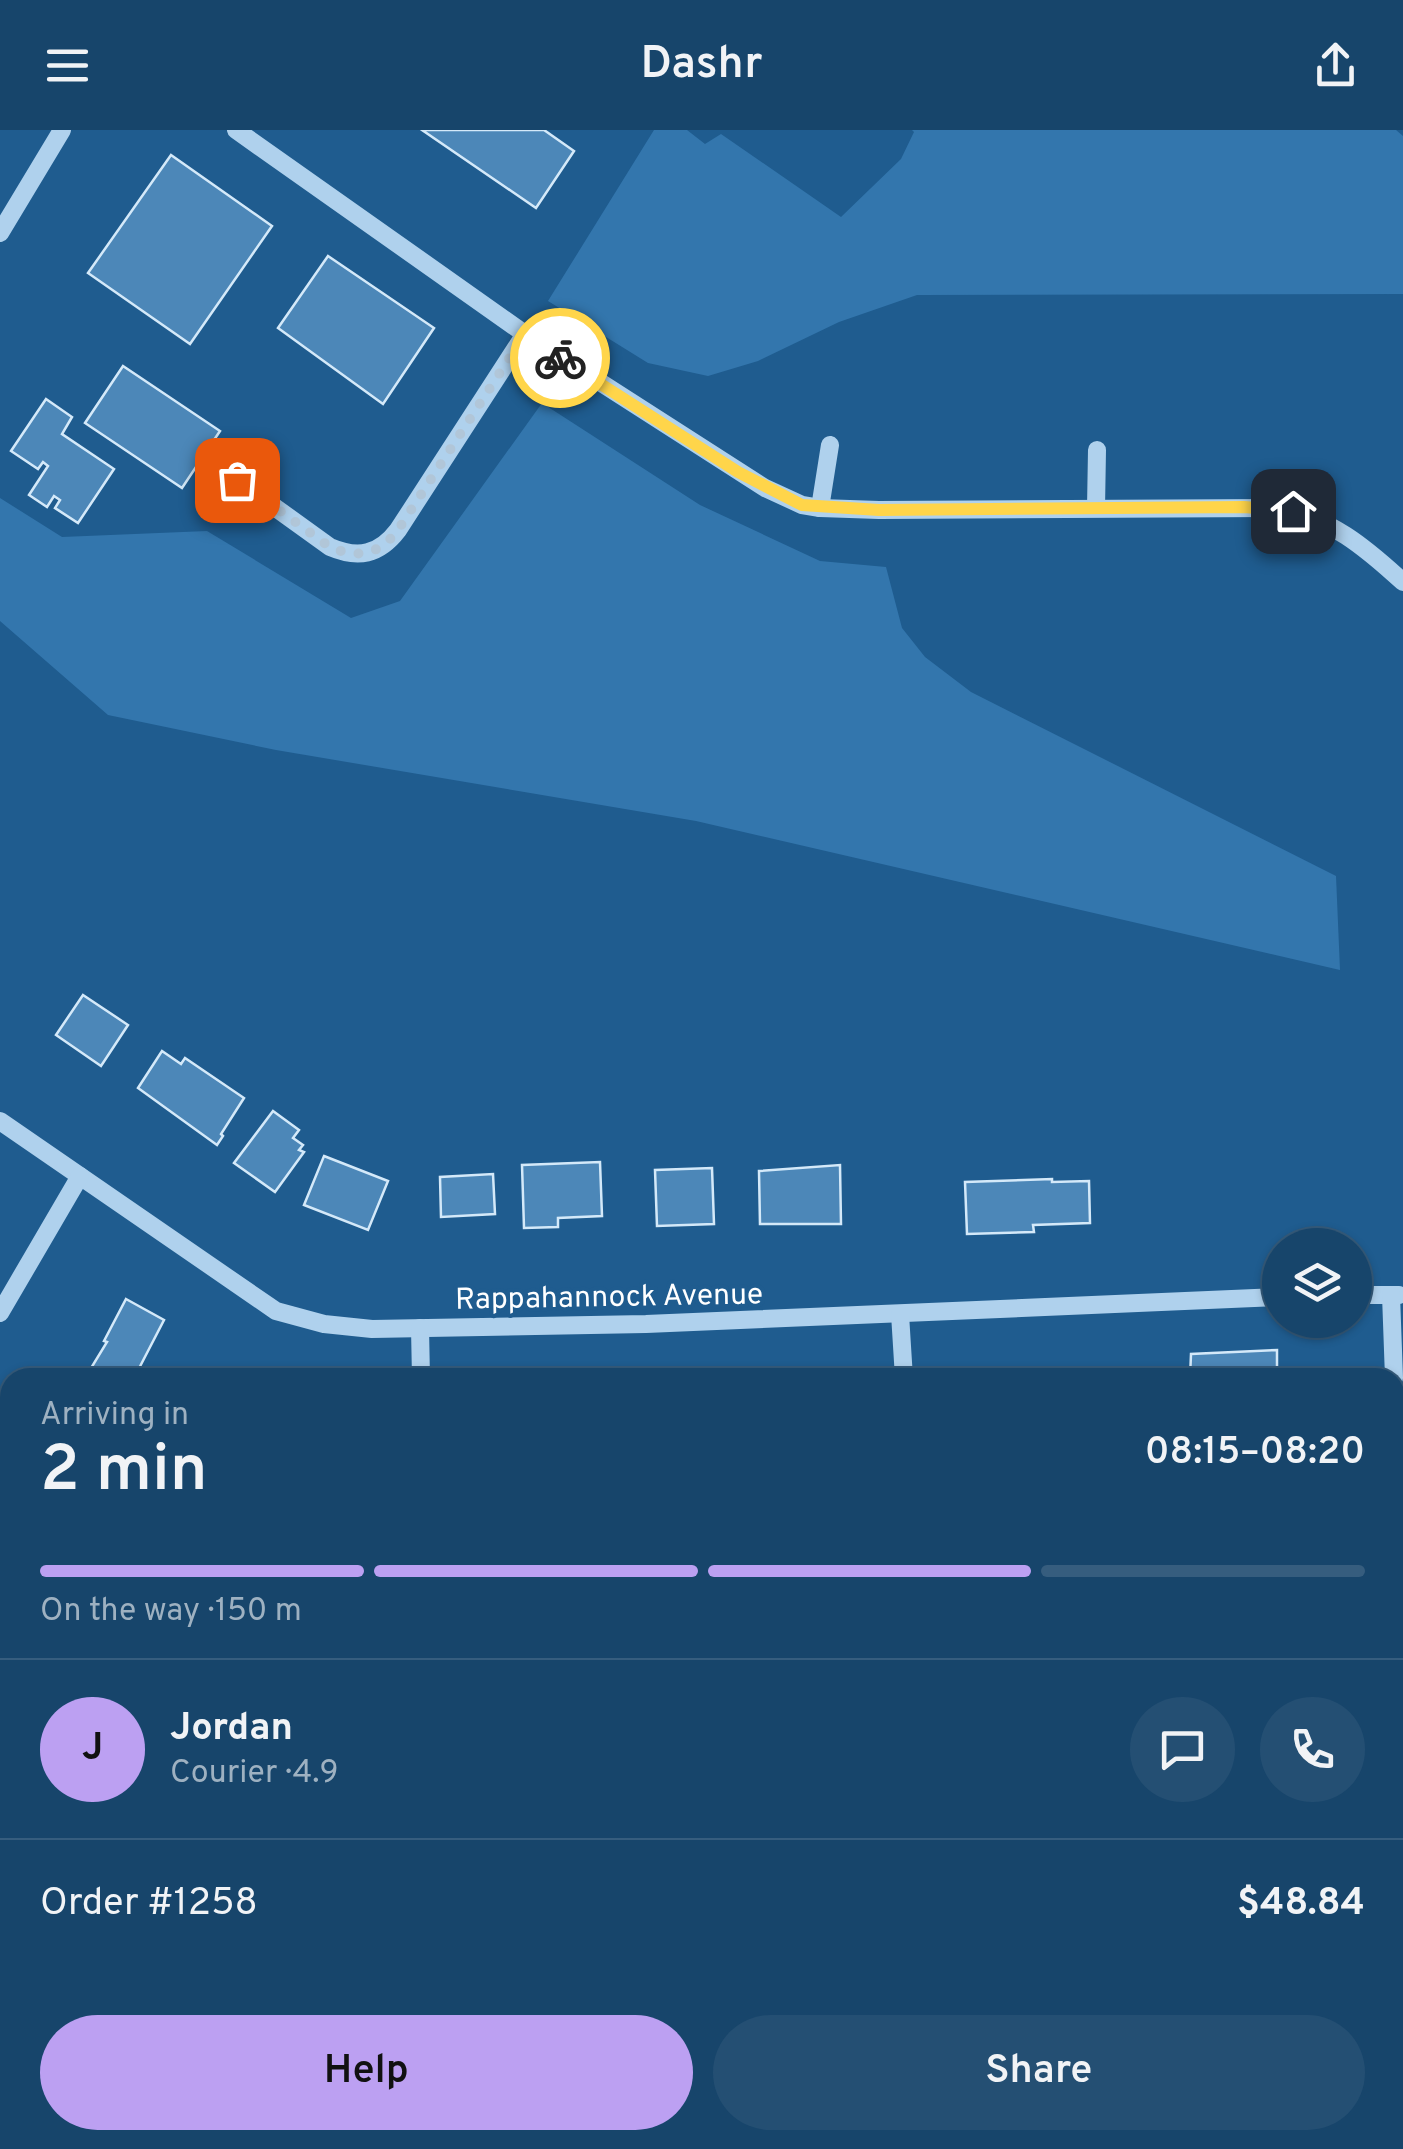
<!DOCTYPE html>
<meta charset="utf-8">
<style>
:root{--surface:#17456b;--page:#244f73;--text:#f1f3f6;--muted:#9eb1c1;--line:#365d7e;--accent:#bca0f2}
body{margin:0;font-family:Overpass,sans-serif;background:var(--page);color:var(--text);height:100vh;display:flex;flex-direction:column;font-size:38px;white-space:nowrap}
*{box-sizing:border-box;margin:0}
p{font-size:32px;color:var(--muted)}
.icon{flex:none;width:55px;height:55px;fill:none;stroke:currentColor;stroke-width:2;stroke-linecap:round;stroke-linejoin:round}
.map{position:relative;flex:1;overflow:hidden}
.side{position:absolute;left:0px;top:1238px;width:1405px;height:782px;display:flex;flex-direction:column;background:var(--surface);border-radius:30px 30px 0 0;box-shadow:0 2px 8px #0004,0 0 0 2px var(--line)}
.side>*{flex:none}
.fabs{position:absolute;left:1262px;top:1098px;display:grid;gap:20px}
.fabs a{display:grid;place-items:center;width:110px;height:110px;border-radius:50%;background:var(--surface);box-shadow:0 2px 8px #0004,0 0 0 2px var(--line);font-size:50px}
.pin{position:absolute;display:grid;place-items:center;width:85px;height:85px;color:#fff;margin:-42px;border-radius:20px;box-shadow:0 5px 15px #0006}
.courier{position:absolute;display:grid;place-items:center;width:100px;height:100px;margin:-50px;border:8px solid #ffd54a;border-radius:50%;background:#fff;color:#222;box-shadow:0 2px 12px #0007}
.head em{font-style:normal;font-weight:600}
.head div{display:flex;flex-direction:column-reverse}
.head{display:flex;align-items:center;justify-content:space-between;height:170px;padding:0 40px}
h1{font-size:65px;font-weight:600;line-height:75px}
.bar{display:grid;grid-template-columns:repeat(4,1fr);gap:15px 10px;align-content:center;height:120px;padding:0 40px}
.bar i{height:12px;border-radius:8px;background:var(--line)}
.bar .current{background:var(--accent)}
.bar p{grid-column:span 4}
.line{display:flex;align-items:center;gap:25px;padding:0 40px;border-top:2px solid var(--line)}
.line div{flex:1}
.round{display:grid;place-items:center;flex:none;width:105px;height:105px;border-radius:52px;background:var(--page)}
.cta{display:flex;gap:20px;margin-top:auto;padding:20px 40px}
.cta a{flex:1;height:115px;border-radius:60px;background:var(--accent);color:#111;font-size:40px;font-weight:600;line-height:115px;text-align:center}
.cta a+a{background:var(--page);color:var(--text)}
header{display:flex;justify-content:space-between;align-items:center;height:130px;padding:0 40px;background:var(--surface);font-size:45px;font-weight:600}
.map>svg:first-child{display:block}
</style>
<header><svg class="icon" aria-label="menu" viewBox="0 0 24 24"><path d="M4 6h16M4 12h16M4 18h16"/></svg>Dashr<svg class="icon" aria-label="share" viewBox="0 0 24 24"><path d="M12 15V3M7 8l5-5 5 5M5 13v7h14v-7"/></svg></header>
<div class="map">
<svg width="1403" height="2019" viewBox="0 0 1403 2019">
<rect width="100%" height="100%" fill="#1f5c8f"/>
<g fill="#3376ad">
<polygon points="654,0 687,0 705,14 721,4 841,87 901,29 914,2 912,0 1396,0 1403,6 1403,164 917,165 839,192 758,231 708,246 648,233 548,171"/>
<polygon points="542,273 700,375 820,431 886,437 902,498 925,527 971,562 1336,746 1340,840 696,691 276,620 108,585 0,491 0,368 62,407 207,401 351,488 400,471"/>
</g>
<g fill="#4c87b8" stroke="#d4e9f9" stroke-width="2.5">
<polygon points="422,0 544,0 574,21 536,78"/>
<polygon points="171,25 272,96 190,214 88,143"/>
<polygon points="328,126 434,198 383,274 278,198"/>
<polygon points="123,236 220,301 182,358 85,293"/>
<polygon points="46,269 72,287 62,304 114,339 78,393 55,378 60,370 54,366 47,377 29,365 48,336 43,332 38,339 11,321"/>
<polygon points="83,865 128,895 101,936 56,905"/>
<polygon points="162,921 181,934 185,928 244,968 221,1004 223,1006 217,1015 138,958"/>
<polygon points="273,981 299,1000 293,1008 303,1015 299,1020 304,1022 275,1062 234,1033"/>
<polygon points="324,1026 388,1051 368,1100 304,1075"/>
<polygon points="600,1032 602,1086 558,1088 558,1097 524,1098 522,1035"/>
<polygon points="840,1035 841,1094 760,1094 759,1041"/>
<polygon points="712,1038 714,1094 657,1096 655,1040"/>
<polygon points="493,1044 495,1084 441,1087 440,1047"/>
<polygon points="1052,1049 1052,1052 1089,1051 1090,1093 1033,1095 1034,1102 967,1104 965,1052"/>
<polygon points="126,1169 164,1190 134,1248 85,1248 107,1212 104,1211"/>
<polygon points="1277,1220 1277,1248 1190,1248 1191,1224"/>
<polygon points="555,1241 555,1248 502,1248 502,1243"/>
</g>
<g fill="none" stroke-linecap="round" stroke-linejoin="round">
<g stroke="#afd1ed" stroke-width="18">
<path d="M236 0 525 204 765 358 802 375 820 378 879 380 1279 378C1330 388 1365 417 1403 452"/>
<polyline points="0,103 62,0"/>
<path d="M237 350 330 417C358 429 379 425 398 400L525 204"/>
<polyline points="820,378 830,315"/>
<polyline points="1096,378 1097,320"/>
<polyline points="0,991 276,1181 324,1194 372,1199 646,1194 1280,1167"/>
<polyline points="1355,1165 1399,1165"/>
<polyline points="1391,1165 1394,1248"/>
<polyline points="0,1183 80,1046"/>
<polyline points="900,1184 904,1248"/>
<polyline points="420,1198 421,1248"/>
<polyline points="1395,1270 1403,1491"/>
<polyline points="1395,1958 1403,1958"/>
<polyline points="0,2005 10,2005"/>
<polyline points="442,2010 443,2019"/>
<polyline points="935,2010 935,2019"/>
</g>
</g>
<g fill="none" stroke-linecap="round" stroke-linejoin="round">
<path stroke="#b1c6d8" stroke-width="10" stroke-dasharray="0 18" d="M237 350 330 417C358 429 379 425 398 400L525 204 560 228"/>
<polyline stroke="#ffd54a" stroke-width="12" points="560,228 738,342 802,375 879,380 1244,377 1293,381"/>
</g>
<g text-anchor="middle" stroke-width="8" stroke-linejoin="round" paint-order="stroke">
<g font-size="30" fill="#fff" stroke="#1f5c8f">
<text transform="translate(609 1166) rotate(-1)" y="10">Rappahannock Avenue</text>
</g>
</g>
</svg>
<div class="fabs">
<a><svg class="icon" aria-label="layers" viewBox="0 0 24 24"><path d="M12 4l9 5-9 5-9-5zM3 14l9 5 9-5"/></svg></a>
</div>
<div class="pin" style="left:237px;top:350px;background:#ea580c"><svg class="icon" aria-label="bag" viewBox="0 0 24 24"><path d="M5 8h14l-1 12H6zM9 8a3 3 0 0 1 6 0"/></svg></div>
<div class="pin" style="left:1293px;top:381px;background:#1f2937"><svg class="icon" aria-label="home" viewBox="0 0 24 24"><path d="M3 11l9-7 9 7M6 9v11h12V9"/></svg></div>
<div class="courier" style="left:560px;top:228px"><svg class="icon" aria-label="bike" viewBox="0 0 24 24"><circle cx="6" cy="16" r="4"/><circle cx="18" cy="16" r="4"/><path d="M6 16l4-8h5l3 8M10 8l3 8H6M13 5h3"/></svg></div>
<section class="side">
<div class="head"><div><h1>2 min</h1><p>Arriving in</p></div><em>08:15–08:20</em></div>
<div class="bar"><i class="current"></i><i class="current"></i><i class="current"></i><i></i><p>On the way · 150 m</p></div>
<div class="line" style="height:180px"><b class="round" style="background:var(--accent);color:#111">J</b><div><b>Jordan</b><p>Courier · 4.9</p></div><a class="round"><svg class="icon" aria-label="chat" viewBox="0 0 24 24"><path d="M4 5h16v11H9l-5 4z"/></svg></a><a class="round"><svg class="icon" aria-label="phone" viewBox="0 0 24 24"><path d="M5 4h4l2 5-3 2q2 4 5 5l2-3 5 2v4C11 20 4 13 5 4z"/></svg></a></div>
<div class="line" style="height:130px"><div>Order #1258</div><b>$48.84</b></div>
<div class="cta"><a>Help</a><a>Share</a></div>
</section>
</div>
